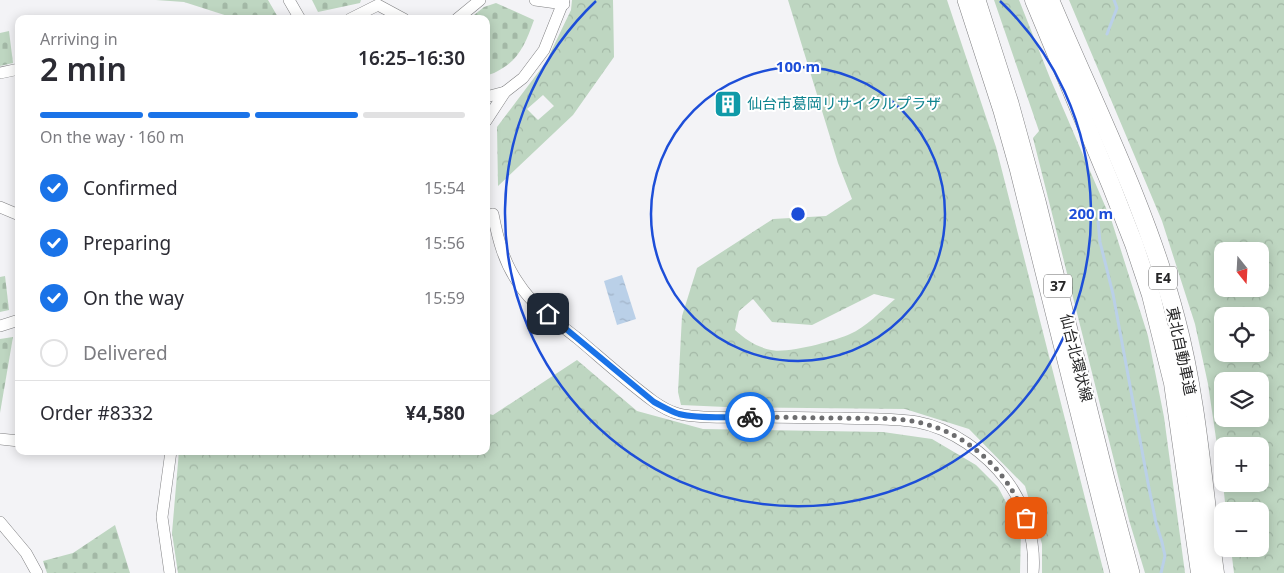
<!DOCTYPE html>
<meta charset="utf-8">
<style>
:root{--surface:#fff;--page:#f2f2f3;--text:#2b2b33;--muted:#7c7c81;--line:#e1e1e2;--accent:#1a73e8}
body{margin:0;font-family:"Noto Sans","Noto Sans JP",sans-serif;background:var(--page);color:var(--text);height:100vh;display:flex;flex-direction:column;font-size:19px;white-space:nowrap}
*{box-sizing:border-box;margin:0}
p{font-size:16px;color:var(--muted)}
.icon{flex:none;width:28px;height:28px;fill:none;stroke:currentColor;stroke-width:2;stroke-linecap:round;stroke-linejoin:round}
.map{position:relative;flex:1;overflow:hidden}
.details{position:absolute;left:15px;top:15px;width:475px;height:440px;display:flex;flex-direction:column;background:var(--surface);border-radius:10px;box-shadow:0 2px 12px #0003}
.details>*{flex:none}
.needle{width:32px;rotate:162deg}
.controls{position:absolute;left:1214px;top:242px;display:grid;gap:10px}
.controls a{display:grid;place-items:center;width:55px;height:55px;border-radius:10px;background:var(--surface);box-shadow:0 2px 12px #0003;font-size:25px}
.pin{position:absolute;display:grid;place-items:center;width:42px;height:42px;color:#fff;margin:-21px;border-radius:10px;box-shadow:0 2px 8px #0006}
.courier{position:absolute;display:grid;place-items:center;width:50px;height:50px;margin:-25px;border:4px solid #1a73e8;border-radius:50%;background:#fff;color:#222;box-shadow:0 1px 6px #0007}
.overview em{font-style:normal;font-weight:600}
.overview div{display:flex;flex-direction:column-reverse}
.overview{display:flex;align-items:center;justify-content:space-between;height:85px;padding:0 25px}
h1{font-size:32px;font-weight:600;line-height:38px}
.bar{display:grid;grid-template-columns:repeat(4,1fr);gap:8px 5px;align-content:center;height:60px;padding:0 25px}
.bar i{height:6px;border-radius:4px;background:var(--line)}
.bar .current{background:var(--accent)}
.bar p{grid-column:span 4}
.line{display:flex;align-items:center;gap:12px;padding:0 25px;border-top:1px solid var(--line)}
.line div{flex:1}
ol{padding:0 25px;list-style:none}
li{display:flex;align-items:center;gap:15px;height:55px}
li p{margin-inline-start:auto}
li .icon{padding:5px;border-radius:50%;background:var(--accent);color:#fff;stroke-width:4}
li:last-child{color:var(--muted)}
li i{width:28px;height:28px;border:2px solid var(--line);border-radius:50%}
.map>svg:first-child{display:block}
</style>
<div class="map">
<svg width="1284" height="573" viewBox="0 0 1284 573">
<defs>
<pattern id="forest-crowns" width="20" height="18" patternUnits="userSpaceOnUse" patternTransform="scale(1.25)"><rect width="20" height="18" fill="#bed6c1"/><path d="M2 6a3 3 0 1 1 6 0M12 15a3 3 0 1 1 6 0" fill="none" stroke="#a3b8a6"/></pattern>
<pattern id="cemetery-stones" width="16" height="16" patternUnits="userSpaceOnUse" patternTransform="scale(1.25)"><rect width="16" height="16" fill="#bed6c1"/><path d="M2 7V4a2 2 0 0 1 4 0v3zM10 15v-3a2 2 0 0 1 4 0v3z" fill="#a3b8a6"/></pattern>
<pattern id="water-ripples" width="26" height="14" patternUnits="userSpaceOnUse" patternTransform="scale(1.25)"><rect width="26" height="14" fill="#bad0e8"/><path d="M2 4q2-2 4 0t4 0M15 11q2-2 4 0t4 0" fill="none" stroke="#a0b2c7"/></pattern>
</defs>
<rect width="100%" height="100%" fill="#f3f3f6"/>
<g fill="url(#forest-crowns)" fill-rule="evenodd">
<path d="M572 0H613L614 57 573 115 498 186 497 127 546 62 571 10ZM543 95 554 106 538 120 527 109Z"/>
<path d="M788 0H947L996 147 1104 573H1042V544L1025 486 969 429 905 409 726 407 681 405 678 392 682 316 697 268 773 219 826 216 852 199 838 163ZM874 294 895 299C882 310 865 328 850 334 835 341 786 354 771 350 757 347 746 340 735 330L739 311 753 299 772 322 812 325Z"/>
<polygon points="994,0 1019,0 1050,78 1112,222 1148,336 1164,417 1185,573 1145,573 1129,520 1033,138 1039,131"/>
<path d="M1069 0H1284V573H1234L1231 549H1260V511H1226L1223 484H1260V446H1222V479L1208 384 1195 324 1162 221ZM1260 251V289H1222V251ZM1260 316V354H1222V316ZM1260 381V419H1222V381Z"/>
<polygon points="577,360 637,411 703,429 883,432 932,439 976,465 998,487 1021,531 1020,573 178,573 172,533 179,451 486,451 486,413 493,415"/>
</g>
<g fill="url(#cemetery-stones)">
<polygon points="156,0 268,0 279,19 237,19 184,2"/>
<polygon points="312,0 361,0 360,3 318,12"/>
<path d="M496 3 534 20C524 48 516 66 486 76V19H469L484 7Z"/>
<polygon points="9,31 13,63 0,66 0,33"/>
<polygon points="5,276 9,310 0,312 0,277"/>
<polygon points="13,337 0,413 0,339"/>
<polygon points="115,525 130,573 47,573 43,561 73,553"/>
</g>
<polygon fill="url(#water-ripples)" points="622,275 636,319 617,325 604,281"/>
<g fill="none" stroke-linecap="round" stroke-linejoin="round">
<g stroke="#bad0e8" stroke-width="3">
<polyline points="1107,34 1117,8 1114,0"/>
<polyline points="1098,221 1100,242 1113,294 1148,483 1156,523 1162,542 1165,556 1161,573"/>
</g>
<g stroke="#808183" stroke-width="12">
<g id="minor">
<polyline points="289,0 300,19"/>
<polyline points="535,0 564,4"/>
<polyline points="350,19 378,5 404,19"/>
<polyline points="457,19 480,0"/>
<polyline points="0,73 19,69"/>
<polyline points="486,97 505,92"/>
<polyline points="486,121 505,92 523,78 544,50 564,0"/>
<polyline points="0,207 19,215"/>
<path d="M493 214C498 240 504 263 519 284 533 306 557 322 577 338 602 359 626 381 653 401 660 406 671 412 679 414 701 419 729 417 751 417 781 417 811 418 841 418 866 419 892 418 917 422 951 428 986 453 1007 481 1025 505 1036 542 1033 573"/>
<polyline points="0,326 19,320"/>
<polyline points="0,439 19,441"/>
<polyline points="0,522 26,553 37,573"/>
<polyline points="170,573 162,517 171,451"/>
</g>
</g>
<g stroke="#808183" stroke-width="16">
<g id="major">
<polyline points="965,0 1001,111 1017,168 1118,573"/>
<polyline points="978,0 1011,103 1038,201 1107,479 1132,573"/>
</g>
</g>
<g stroke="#808183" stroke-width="19">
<g id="highway">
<polyline points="1034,0 1111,185 1134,244 1151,295 1173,383 1200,573"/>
<path d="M1050 0C1094 105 1147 208 1176 319 1198 402 1203 489 1215 573"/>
</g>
</g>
<use href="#minor" stroke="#fff" stroke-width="11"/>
<use href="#major" stroke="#fff" stroke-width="15"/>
<use href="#highway" stroke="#fff" stroke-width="18"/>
</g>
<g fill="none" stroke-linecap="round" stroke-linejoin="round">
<path stroke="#6d6d6f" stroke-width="5" stroke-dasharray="0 9" d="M750 417C781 417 811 418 842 418 867 419 894 417 918 422 969 434 1007 470 1026 518"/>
<path stroke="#1a73e8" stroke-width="6" d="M548 314 654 402C662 406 670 411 679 414 699 419 729 417 750 417"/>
</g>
<g fill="none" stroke="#1d4ed8" stroke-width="2.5">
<circle cx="798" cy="214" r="147"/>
<path d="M1000 1A293 293 0 1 1 596 1"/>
</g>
<defs>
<g id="building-square" transform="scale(1.4375)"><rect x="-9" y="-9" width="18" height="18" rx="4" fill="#0f9aa8" stroke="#fff"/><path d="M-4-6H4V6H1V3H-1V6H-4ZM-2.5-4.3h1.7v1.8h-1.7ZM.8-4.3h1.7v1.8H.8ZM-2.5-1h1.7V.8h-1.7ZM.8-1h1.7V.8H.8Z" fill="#fff"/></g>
</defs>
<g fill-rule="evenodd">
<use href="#building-square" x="728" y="104"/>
</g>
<g text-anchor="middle" stroke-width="4" stroke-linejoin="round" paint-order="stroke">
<g fill="#fff" stroke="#666667" stroke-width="1">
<rect x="1149" y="266.5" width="28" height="23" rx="4"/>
<rect x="1044" y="274.5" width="28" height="23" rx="4"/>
</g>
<g font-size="14" font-weight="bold" fill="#252526">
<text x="1163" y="283">E4</text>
<text x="1058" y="291">37</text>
</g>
<g font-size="15" fill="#0d838f" stroke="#fff" text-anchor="start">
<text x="747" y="109">仙台市葛岡リサイクルプラザ</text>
</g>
<g font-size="15" fill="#252526" stroke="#fff">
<text transform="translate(1181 351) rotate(78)" y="5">東北自動車道</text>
<text transform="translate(1076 358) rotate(76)" y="5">仙台北環状線</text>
</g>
</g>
<circle cx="798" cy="214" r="8" fill="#1d4ed8" stroke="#fff" stroke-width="2.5"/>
<g font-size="15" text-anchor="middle" font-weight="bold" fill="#1d4ed8" stroke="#fff" stroke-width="4" stroke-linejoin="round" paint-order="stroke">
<text x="798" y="72">100 m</text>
<text x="1091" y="219">200 m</text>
</g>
</svg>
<div class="controls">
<a><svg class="needle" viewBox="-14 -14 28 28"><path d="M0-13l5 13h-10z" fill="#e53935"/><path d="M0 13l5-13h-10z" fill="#7c7c81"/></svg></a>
<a><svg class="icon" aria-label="locate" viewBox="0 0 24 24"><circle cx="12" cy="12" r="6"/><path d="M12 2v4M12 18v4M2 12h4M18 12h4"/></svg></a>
<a><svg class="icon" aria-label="layers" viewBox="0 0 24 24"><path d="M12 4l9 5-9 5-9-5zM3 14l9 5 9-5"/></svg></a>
<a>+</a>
<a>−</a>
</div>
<div class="pin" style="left:1026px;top:518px;background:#ea580c"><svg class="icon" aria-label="bag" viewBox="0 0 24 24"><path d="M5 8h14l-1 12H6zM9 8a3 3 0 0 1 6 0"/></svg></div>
<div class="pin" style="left:548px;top:314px;background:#1f2937"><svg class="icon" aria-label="home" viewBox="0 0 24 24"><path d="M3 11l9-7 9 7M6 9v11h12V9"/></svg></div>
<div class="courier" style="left:750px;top:417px"><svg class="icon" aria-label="bike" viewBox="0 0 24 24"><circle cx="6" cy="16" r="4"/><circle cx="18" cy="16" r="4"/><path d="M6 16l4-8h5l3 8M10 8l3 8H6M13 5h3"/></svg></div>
<section class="details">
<div class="overview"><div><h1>2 min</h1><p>Arriving in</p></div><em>16:25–16:30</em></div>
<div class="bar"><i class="current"></i><i class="current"></i><i class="current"></i><i></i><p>On the way · 160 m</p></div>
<ol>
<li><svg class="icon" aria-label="check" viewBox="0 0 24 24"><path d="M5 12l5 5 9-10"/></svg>Confirmed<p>15:54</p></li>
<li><svg class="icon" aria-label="check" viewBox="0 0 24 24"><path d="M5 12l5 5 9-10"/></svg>Preparing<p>15:56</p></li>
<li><svg class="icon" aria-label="check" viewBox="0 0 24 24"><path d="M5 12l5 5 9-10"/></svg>On the way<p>15:59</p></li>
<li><i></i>Delivered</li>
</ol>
<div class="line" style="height:65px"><div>Order #8332</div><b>¥4,580</b></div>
</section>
</div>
